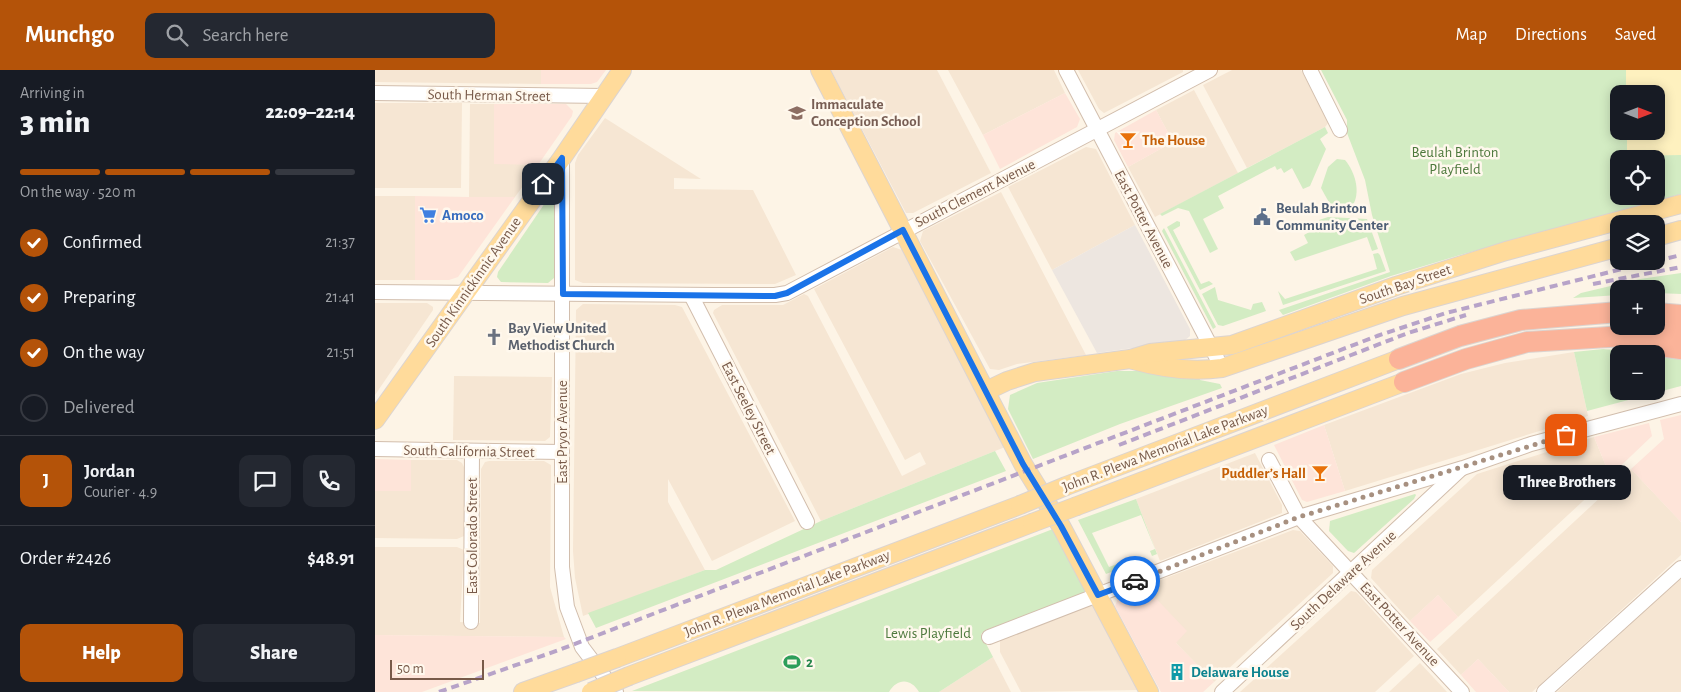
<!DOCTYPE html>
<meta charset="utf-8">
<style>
:root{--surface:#171b24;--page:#242831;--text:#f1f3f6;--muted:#9ea1a6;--line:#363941;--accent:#b45309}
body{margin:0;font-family:"Alegreya Sans",sans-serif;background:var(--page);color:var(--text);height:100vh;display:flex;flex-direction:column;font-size:19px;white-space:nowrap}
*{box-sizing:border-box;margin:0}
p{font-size:16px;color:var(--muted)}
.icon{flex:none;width:28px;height:28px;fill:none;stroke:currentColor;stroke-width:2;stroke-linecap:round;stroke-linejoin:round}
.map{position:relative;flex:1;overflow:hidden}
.drawer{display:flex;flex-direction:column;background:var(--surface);width:375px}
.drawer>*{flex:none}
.needle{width:32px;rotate:90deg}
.controls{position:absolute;left:1235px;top:15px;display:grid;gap:10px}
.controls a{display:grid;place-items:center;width:55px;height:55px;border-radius:10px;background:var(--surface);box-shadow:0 2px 12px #0003;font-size:25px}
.scale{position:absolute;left:15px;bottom:12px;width:94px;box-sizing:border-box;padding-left:5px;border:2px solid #785a49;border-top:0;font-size:14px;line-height:18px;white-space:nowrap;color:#785a49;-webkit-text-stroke:4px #fff8ed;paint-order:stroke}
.pin{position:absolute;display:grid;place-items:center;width:42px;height:42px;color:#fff;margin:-21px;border-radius:10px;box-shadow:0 2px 8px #0006}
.courier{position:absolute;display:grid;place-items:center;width:50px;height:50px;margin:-25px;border:4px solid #1a73e8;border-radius:50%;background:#fff;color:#222;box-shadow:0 1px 6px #0007}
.bubble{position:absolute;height:35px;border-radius:10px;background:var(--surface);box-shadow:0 2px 12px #0003;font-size:16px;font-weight:800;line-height:35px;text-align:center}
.headline em{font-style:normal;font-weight:800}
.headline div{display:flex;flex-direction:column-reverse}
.headline{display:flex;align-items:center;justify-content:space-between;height:85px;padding:0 20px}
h1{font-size:32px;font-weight:800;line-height:38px}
.bar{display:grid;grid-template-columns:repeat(4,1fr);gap:8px 5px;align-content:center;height:60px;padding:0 20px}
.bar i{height:6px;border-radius:4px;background:var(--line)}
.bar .current{background:var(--accent)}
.bar p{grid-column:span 4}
.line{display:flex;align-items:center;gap:12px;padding:0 20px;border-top:1px solid var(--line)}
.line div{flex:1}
.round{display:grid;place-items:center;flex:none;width:52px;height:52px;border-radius:10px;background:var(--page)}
ol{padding:0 20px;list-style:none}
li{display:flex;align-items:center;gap:15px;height:55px}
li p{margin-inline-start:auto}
li .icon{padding:5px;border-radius:50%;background:var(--accent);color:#fff;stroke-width:4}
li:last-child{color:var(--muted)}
li i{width:28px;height:28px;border:2px solid var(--line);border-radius:50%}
.button{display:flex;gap:10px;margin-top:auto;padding:10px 20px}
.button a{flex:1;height:58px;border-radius:10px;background:var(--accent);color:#fff;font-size:20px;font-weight:800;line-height:58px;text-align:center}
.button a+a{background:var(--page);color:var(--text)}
header{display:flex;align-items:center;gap:30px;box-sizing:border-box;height:70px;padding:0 25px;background:var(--accent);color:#fff}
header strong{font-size:24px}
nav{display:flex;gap:28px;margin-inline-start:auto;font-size:18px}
.search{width:350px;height:45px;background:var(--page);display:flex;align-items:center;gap:12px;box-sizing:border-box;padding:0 18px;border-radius:10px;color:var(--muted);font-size:19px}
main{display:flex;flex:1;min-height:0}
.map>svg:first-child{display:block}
</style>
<header>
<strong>Munchgo</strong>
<div class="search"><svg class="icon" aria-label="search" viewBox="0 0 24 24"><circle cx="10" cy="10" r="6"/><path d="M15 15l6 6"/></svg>Search here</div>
<nav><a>Map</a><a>Directions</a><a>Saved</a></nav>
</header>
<main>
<section class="drawer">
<div class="headline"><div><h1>3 min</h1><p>Arriving in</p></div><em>22:09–22:14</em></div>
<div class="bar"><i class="current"></i><i class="current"></i><i class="current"></i><i></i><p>On the way · 520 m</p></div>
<ol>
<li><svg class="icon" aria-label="check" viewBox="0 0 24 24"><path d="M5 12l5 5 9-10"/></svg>Confirmed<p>21:37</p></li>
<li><svg class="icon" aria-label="check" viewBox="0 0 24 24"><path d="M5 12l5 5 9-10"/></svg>Preparing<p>21:41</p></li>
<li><svg class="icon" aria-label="check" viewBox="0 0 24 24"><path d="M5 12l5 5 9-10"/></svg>On the way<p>21:51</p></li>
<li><i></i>Delivered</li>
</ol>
<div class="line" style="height:90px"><b class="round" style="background:var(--accent);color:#fff">J</b><div><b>Jordan</b><p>Courier · 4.9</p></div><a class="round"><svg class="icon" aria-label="chat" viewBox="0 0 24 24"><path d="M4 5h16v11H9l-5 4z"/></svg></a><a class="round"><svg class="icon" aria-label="phone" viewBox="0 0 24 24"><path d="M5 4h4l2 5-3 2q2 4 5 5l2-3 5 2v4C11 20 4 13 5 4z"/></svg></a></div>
<div class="line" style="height:65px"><div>Order #2426</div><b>$48.91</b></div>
<div class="button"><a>Help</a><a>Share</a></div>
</section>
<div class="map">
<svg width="1306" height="622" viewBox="0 0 1306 622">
<rect width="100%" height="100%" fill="#fdf4e6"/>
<g fill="#f6e6d3">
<polygon points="0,0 166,0 166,14 0,12"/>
<polygon points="456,0 562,0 616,103 538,143 531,143"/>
<polygon points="573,0 679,0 690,23 608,65"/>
<polygon points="703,0 808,0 808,2 729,43 724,39"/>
<polygon points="857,0 926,0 954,52 950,57 872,98 828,15"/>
<polygon points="819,20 863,103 780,147 753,97 798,72 781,40"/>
<polygon points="0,33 87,33 86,118 0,118"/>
<polygon points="95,34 119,34 119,93 163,95 140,127 94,127"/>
<polygon points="230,48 326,109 299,108 299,119 378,120 421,205 400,214 208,213 200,210 200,93 203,85"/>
<polygon points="711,77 721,79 760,155 677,200 633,117"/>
<polygon points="626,122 711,285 642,294 624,300 615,299 545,171 548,161"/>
<rect x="0" y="126" width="40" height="84"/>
<polygon points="518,177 527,180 630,377 446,451 338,243 339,240 347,235 408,235 429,224 433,226 527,406 551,394 545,382 530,390 439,219"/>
<polygon points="0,233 52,233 58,237 58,240 0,325"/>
<polygon points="208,234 300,235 307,237 420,451 337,491 293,409 293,432 330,500 208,546 200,508 198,481 201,240"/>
<polygon points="1199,282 1213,346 970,421 949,355 1086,304 1130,293"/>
<polygon points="79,306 177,307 175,367 170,371 78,370"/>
<polygon points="1219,367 1235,406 1083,547 1063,525 1035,551 996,508 997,500 1102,404"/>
<polygon points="880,383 907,435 907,443 785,491 761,429"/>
<polygon points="36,390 82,390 87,393 89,397 89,466 82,469 0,468 0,421 35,421"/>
<polygon points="114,391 169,391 176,395 175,517 189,567 0,565 0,477 82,477 89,480 85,552 105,553 106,399 110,392"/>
<polygon points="1256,399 1306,452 1306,485 1157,622 1134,622 1103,589 1086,605 1062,579"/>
<polygon points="918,460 925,461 958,496 958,503 839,612 801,573 772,515"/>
<polygon points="1306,508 1306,622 1182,622"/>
<polygon points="976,521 981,522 1039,586 1000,622 865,622"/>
<polygon points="718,535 763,620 646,622 625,582 625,571 627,567"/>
<polygon points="618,587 636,622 564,622"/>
<polygon points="1045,593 1072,622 1014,622"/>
</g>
<g fill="#fee4d9">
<polygon points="166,0 231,0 222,12 216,14 166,14"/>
<polygon points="690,23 705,49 702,57 625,99 608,65"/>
<polygon points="119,34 191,34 198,41 197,46 163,95 119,94"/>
<polygon points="781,40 798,72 753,97 739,70 740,63"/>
<polygon points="40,126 94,127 140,127 83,207 74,210 40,210"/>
<polygon points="1306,345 1306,452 1256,399 1289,369 1285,350"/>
<polygon points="1274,353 1277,366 1235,406 1219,367"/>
<polygon points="949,355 970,421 932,432 927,430 899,375"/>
<polygon points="0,389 36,390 36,421 0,421"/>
<polygon points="772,515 773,520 812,561 801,573 839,612 828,622 786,622 740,536 744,526"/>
<polygon points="1063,525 1083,547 1055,572 1035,551"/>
<polygon points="0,565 189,567 191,569 47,622 0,622"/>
<polygon points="1103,589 1134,622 1101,622 1086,605"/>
</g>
<polygon fill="#ede6e0" points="760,155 815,259 815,266 809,271 722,283 677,200"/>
<g fill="#d3ecc3" fill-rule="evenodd">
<path d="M946 0H1306V124L1085 185 1016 206 908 245 904 240 1015 202 997 145 990 110 972 63V50ZM1244 24H1281V61H1244ZM1244 89H1281V126H1244Z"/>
<polygon points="950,57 953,63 945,69 951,79 935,116 928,119 917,98 909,103 906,98 902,100 900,96 843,126 849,138 828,149 843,179 835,183 814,141 803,138 787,146 785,144"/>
<path d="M962 89 970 90C980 102 985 120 979 133L967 138 956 136 946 118 953 97Z"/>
<polygon points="173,131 180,136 179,208 173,213 126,212 122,207 123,202 170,133"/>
<polygon points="953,147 992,149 1003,179 997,181 992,167 920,191 915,182 933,173 929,165 947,155 944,150"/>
<polygon points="802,151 805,152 805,156 798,160 826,214 834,211 838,214 825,220 792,157"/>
<polygon points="789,158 841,257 838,259 787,161"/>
<polygon points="1003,183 1005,185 1011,201 908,235 903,221 910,229 1002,199 998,184"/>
<polygon points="1306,203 1306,224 1281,223 1281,219 1244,219 1244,225 1198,228 1206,223 1265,209"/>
<polygon points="840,217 843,230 876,240 878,234 887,232 891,241 848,256 843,255 827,224"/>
<path d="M1228 279 1306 286V316L1212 341 1199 282ZM1244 284H1281V321H1244Z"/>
<polygon points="742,301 769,301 824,307 825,310 845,314 847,318 745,354 658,389 633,339 635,325 662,313"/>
<polygon points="620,381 631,401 221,558 213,543 330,500 341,500 446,451"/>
<polygon points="1040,424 1041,425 1039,429 979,483 973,481 954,461 955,451"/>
<polygon points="761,429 782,484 777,486 775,481 780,479 766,445 717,463 734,497 761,487 762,492 731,504 703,450"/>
<path d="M678 459 712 522 611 560 606 564 618 587 564 622H544C536 608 522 608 514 622L257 621Z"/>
</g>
<polygon fill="#fef1bf" points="1251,0 1306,0 1306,85 1252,86 1252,61 1281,61 1281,24 1251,24"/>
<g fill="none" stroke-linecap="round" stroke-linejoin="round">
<g stroke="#d2bead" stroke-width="16">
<g id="minor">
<polyline points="691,0 847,298"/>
<polyline points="935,0 965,60"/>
<polyline points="0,23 229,26"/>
<polyline points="187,88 187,497 192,537 207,577 241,622"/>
<polyline points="0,222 339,225 400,225 412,223 835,0"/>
<polyline points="316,225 432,452"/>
<polyline points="0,379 187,382"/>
<polyline points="894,390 924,447 1087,622"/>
<polyline points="96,552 97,381"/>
<polyline points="614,567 924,447 1088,398 1156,374 1306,334"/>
<polyline points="847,622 1086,399"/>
<polyline points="1169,622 1306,498"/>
</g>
</g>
<g stroke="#dcd4d0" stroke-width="20">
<g id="major">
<polyline points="445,0 648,394 686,456 774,622"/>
<polyline points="1281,167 1306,160"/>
<path d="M758 290C786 298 818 302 847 298L1028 236 1244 177"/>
<polyline points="611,321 632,311 660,302 755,289 775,283 857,275 1021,216 1131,181 1306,134"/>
<polyline points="0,350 187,88 247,0"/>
<polyline points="691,416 1024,289"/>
<polyline points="702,436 1029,312"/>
<polyline points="242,588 645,435"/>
<polyline points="254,606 657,453"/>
<polyline points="148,622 201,603"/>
</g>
</g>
<g stroke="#dcd4d0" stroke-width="22">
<g id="highway">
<polyline points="1281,243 1306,245"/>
<polyline points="1272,274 1306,279"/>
<polyline points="1024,289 1085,266 1146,250 1244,242"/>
<polyline points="1029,312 1091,289 1152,272 1283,264 1306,264"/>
</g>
</g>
<use href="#minor" stroke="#fff" stroke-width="14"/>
<use href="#major" stroke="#ffdb9b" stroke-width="18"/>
<use href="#highway" stroke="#fbb399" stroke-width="20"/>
<g stroke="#b7a3c8" stroke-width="4" stroke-dasharray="8 5" stroke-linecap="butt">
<polyline points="1281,191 1306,185"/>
<polyline points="1218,214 1306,197"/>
<polyline points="744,375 1033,263 1091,245"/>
<polyline points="64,622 184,580 1002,266 1071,243 1279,191"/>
</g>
<g stroke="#dcd4d0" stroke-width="20" stroke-linecap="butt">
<g id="major-bridge">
<polyline points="645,435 691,416"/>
<polyline points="657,453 702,436"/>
<polyline points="201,603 242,588"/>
<polyline points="216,622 254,606"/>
</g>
</g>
<use href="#major-bridge" stroke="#ffdb9b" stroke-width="18"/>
</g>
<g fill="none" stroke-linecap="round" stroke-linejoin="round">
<polyline stroke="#a79080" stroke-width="5" stroke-dasharray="0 9" points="760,511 924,447 1191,365"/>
<polyline stroke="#1a73e8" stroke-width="6" points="168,114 187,88 188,224 400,226 412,223 528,160 648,394 686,456 723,525 760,511"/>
</g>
<defs>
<g id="school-bare" transform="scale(1.35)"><path d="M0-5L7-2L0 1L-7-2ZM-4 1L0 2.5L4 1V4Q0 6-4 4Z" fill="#8d6e63" stroke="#fff8ed" stroke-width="2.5" paint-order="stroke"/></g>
<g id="bar-bare" transform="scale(1.35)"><path d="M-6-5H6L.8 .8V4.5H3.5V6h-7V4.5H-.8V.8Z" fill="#e8710a" stroke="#fff8ed" stroke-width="2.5" paint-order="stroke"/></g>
<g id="supermarket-bare" transform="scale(1.35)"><path d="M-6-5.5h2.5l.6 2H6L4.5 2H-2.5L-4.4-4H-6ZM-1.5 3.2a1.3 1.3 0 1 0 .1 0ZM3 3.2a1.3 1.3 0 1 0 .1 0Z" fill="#3f7fe0" stroke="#fff8ed" stroke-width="2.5" paint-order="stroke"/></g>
<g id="civic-bare" transform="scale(1.35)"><path d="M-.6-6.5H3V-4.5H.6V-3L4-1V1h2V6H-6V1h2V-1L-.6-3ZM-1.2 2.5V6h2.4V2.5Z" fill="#5c6f8a" stroke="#fff8ed" stroke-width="2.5" paint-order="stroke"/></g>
<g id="church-bare" transform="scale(1.35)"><path d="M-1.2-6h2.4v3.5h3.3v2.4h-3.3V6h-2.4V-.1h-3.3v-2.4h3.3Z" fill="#6b7280" stroke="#fff8ed" stroke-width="2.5" paint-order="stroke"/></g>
<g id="stadium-bare" transform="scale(1.35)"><path d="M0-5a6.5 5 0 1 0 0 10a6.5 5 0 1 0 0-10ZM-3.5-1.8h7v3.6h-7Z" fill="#2e9e5b" stroke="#fff8ed" stroke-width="2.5" paint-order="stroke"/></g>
<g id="building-bare" transform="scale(1.35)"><path d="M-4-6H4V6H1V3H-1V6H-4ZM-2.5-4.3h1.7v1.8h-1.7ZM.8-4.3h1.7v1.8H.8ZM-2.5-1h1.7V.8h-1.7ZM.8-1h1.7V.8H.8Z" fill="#0f9aa8" stroke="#fff8ed" stroke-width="2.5" paint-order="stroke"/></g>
</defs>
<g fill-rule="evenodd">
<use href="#school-bare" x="422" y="43"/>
<use href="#bar-bare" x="753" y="70"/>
<use href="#supermarket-bare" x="53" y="145"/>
<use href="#civic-bare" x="887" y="147"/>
<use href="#church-bare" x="119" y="267"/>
<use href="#bar-bare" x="945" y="403"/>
<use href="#stadium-bare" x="417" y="592"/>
<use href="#building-bare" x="802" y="602"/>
</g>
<g text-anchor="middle" stroke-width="5" stroke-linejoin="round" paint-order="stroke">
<g font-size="15" fill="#785a49" stroke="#fff8ed">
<text transform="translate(114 25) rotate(1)" y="5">South Herman Street</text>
<text transform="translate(600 123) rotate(-27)" y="5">South Clement Avenue</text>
<text transform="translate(769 149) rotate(62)" y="5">East Potter Avenue</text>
<text transform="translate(98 212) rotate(-55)" y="5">South Kinnickinnic Avenue</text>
<text transform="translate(1030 214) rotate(-19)" y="5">South Bay Street</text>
<text transform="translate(374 338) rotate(63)" y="5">East Seeley Street</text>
<text transform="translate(187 362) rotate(-90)" y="5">East Pryor Avenue</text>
<text transform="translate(790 378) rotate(-21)" y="5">John R. Plewa Memorial Lake Parkway</text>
<text transform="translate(94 381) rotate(1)" y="5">South California Street</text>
<text transform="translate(97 466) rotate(-90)" y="5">East Colorado Street</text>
<text transform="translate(968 510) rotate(-43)" y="5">South Delaware Avenue</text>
<text transform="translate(412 523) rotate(-21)" y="5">John R. Plewa Memorial Lake Parkway</text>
<text transform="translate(1025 554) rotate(47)" y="5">East Potter Avenue</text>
</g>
<g font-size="15" font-weight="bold" fill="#785e54" stroke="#fff8ed" text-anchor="start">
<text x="436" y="39">Immaculate<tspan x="436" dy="17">Conception School</tspan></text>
</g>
<g font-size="15" font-weight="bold" fill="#c56008" stroke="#fff8ed" text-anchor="start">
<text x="767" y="75">The House</text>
<text x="931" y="408" text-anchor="end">Puddler’s Hall</text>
</g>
<g font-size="15" fill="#4e793d" stroke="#fff8ed">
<text x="1080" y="87">Beulah Brinton<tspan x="1080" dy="17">Playfield</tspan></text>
<text x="553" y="568">Lewis Playfield</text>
</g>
<g font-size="15" font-weight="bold" fill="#4e5e75" stroke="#fff8ed" text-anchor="start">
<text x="901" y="143">Beulah Brinton<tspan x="901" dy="17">Community Center</tspan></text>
</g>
<g font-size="15" font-weight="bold" fill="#366cbe" stroke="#fff8ed" text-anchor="start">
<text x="67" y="150">Amoco</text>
</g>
<g font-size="15" font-weight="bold" fill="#5b616d" stroke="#fff8ed" text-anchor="start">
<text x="133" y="263">Bay View United<tspan x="133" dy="17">Methodist Church</tspan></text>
</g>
<g font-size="15" font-weight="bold" fill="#27864d" stroke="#fff8ed" text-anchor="start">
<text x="431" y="597">2</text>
</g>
<g font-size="15" font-weight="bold" fill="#0d838f" stroke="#fff8ed" text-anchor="start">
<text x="816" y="607">Delaware House</text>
</g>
</g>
</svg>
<div class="controls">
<a><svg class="needle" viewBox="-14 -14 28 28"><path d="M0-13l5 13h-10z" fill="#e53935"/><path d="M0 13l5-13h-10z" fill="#9ea1a6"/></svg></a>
<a><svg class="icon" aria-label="locate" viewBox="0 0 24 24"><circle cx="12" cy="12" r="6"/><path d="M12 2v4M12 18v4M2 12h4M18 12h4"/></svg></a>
<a><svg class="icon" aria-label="layers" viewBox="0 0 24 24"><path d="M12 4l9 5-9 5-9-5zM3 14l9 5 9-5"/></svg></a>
<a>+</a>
<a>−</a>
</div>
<div class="scale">50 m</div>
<div class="pin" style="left:1191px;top:365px;background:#ea580c"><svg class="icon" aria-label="bag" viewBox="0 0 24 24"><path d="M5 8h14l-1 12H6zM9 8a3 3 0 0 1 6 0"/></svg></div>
<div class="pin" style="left:168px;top:114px;background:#1f2937"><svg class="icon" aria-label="home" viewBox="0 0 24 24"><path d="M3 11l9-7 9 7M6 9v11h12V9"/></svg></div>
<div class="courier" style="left:760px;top:511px"><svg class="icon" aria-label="car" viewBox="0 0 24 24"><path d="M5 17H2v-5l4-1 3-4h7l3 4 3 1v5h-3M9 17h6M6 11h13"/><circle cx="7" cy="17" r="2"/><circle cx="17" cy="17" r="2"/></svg></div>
<div class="bubble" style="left:1128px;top:395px;width:128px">Three Brothers</div>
</div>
</main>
